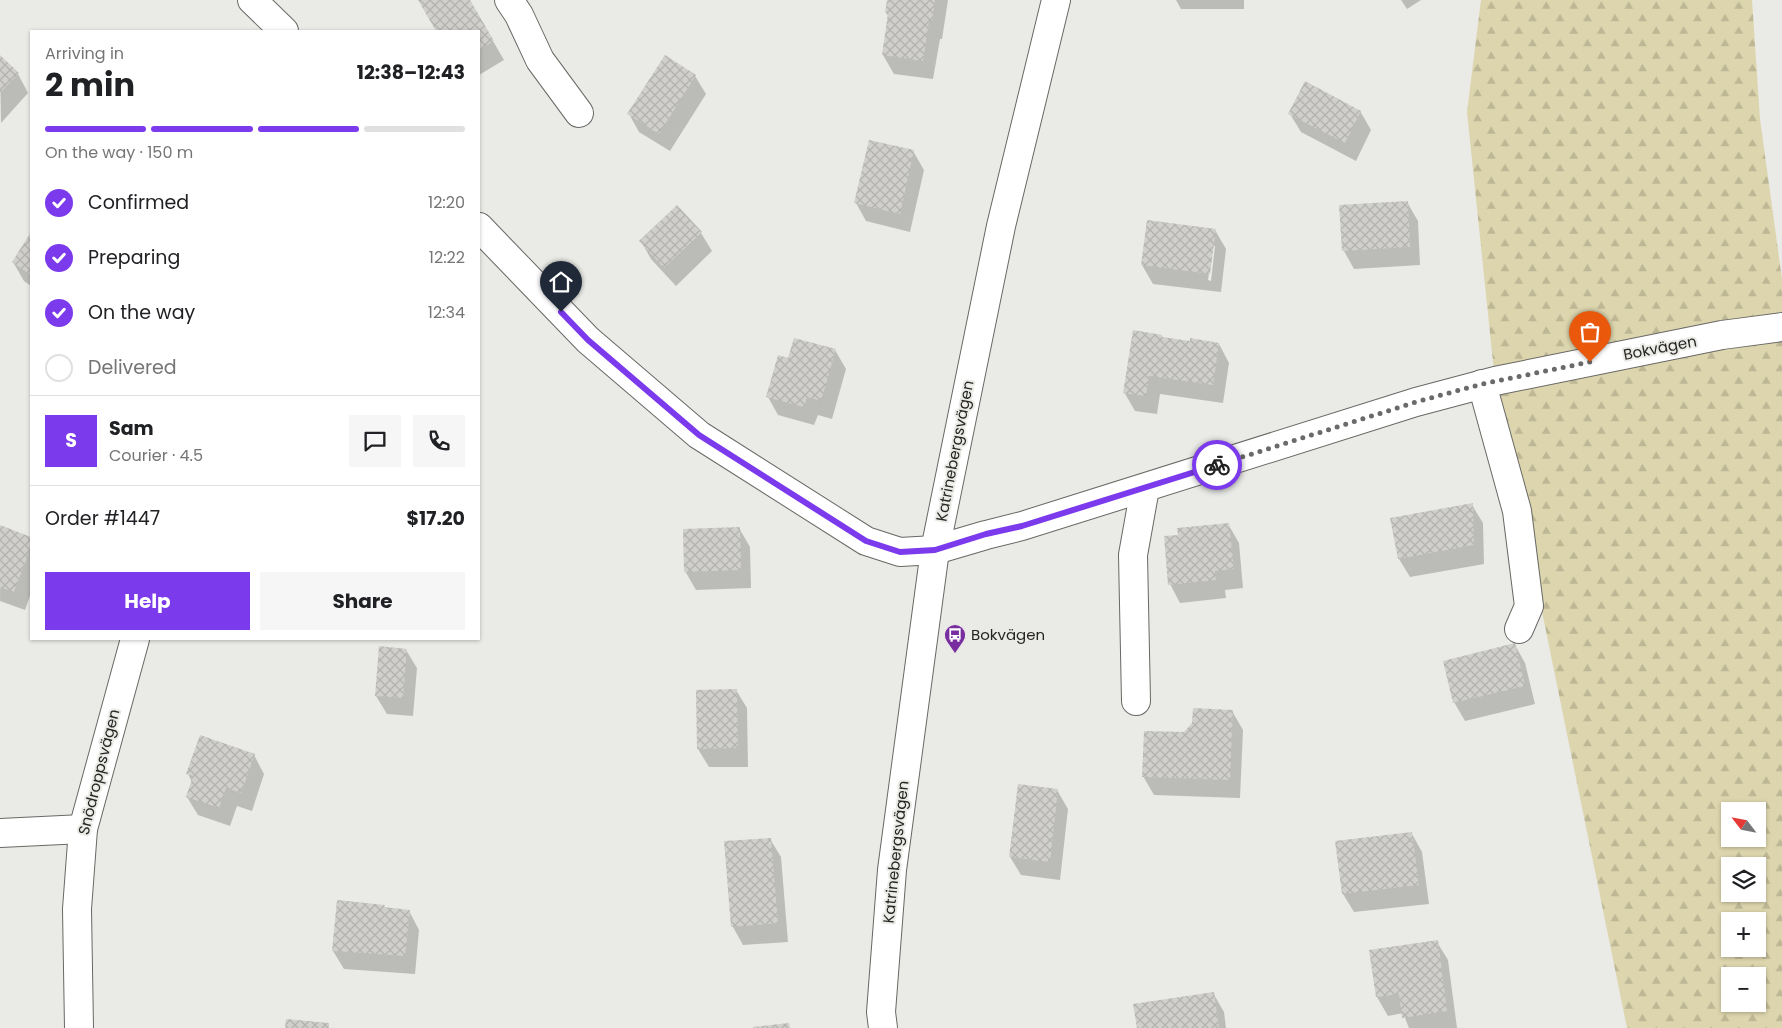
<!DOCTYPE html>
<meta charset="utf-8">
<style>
:root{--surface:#fff;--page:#f6f6f6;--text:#202124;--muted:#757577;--line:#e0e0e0;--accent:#7c3aed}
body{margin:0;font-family:Poppins,sans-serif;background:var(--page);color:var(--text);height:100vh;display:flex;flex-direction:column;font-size:19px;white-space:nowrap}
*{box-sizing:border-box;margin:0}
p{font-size:16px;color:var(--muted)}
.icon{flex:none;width:28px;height:28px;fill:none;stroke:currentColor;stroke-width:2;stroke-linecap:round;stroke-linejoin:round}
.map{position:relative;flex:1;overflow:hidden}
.side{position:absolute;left:30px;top:30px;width:450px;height:610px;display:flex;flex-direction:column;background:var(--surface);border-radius:0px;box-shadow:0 1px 4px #0004}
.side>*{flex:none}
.needle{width:32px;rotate:302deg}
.buttons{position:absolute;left:1721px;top:802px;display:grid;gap:10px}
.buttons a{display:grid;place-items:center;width:45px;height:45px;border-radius:0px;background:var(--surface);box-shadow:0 1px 4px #0004;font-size:25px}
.pin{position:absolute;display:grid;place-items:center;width:42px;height:42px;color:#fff;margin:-51px -21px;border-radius:50% 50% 50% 0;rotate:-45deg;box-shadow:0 0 5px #0007}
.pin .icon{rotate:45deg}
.courier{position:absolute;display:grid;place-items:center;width:50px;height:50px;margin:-25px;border:4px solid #7c3aed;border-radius:50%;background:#fff;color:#222;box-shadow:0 1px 6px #0007}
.summary em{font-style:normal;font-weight:700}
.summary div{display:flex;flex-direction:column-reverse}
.summary{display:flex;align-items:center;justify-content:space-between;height:85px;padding:0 15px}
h1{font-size:32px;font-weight:700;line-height:38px}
.bar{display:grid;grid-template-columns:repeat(4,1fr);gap:8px 5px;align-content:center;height:60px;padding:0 15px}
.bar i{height:6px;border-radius:4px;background:var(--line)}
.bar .selected{background:var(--accent)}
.bar p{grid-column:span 4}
.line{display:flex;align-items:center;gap:12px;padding:0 15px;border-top:1px solid var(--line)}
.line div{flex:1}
.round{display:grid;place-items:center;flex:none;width:52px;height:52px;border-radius:0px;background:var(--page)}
ol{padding:0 15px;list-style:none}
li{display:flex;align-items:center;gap:15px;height:55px}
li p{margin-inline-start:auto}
li .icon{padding:5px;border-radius:50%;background:var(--accent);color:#fff;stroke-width:4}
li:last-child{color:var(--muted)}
li i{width:28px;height:28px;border:2px solid var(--line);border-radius:50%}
.button{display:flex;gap:10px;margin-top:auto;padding:10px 15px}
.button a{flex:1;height:58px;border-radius:0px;background:var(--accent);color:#fff;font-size:20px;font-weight:700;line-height:58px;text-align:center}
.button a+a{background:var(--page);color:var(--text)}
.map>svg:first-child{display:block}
</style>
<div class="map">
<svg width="1782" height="1028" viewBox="0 0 1782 1028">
<defs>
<pattern id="forest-firs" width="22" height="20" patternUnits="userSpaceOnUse" patternTransform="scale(1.25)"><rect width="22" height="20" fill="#dcd5ad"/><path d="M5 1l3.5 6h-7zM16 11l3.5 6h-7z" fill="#bdb795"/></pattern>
<pattern id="building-cross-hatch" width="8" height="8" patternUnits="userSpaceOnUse" patternTransform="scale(1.25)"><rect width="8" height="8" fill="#d0cfcc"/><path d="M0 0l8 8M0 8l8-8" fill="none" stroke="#b2b2af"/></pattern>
</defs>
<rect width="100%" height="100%" fill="#eaeae6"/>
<path fill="url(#forest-firs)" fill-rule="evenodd" d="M1481 0H1752L1760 119 1782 279V1028H1627L1495 381 1467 112ZM1730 811H1758V839H1730ZM1730 866H1758V894H1730ZM1730 921H1758V949H1730ZM1730 976H1758V1004H1730Z"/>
<g fill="#0003" fill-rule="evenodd">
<polygon points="419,0 469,0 504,60 479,75 479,31 437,31"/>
<polygon points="888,0 948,0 942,39 940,39 933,79 894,74 883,55 889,17 886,13"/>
<polygon points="1176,0 1244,0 1244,9 1181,9"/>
<polygon points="1401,0 1421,0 1407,9"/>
<polygon points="0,57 18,74 28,93 1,123"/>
<polygon points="695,76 706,94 670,151 639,132 629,114"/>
<polygon points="1360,111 1371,130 1356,161 1301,132 1290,114"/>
<polygon points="913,151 924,170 910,232 866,221 856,203"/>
<polygon points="1407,202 1418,221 1420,265 1354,269 1344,251"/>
<path d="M1215 230 1226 249 1221 292 1153 284 1142 265ZM1213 246H1215L1211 281 1208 280Z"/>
<polygon points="701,233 712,251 676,286 651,259 641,241"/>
<polygon points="31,234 31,286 24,281 13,262"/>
<polygon points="1162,336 1163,339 1219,344 1229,363 1223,403 1160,394 1157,414 1135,411 1124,392"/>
<polygon points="835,350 846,369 832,419 818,415 814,425 778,415 768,397 789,359"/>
<polygon points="1472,505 1483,523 1484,564 1410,577 1399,559 1392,519"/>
<polygon points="1228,524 1239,543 1243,588 1225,590 1226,598 1180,603 1170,584 1179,536"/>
<polygon points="1,527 31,538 31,593 25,610 0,601"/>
<polygon points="739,528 750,547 751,588 696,590 685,571"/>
<polygon points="1515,645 1525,663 1535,704 1465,721 1454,702"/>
<polygon points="406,650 417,668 413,716 387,714 376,696"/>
<polygon points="736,690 747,708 748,767 709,767 698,749"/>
<polygon points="1232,711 1243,730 1240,798 1154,795 1143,776 1185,733"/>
<polygon points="254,755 264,774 252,811 237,806 230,826 198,815 187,797 192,782 188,774"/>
<polygon points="1057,790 1068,809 1060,880 1021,875 1010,857"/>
<polygon points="1412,834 1422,852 1429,904 1354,912 1343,894 1337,842"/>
<polygon points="770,839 781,857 788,942 743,945 733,927 726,843"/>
<polygon points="384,906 385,909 409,911 419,930 415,974 344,969 333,951"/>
<polygon points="1437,942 1448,960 1457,1028 1409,1028 1403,1013 1388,1016 1377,997 1371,951"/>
<polygon points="1213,993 1224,1012 1226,1028 1138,1028"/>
</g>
<g fill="url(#building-cross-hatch)">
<polygon points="418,0 470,0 494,41 479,50 479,31 436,31"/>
<polygon points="887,0 935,0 932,21 929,21 923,61 882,55 888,13 885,13"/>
<polygon points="0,55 19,73 0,93"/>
<polygon points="665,55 696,75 659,134 627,114"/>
<polygon points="1305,81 1361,111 1345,143 1288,114"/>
<polygon points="869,140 914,150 900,214 854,203"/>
<polygon points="1408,201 1410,247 1342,251 1339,205"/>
<polygon points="677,205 702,232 664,268 639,241"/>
<polygon points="1147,220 1216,229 1210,274 1141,265"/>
<polygon points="31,232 31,275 12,262"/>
<polygon points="1133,330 1162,335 1162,337 1190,341 1190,338 1219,343 1213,385 1149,376 1146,396 1123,393"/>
<polygon points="794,338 836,349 821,401 807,397 804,407 766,397 778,355 788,358"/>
<polygon points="1473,503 1474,545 1398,559 1390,518"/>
<polygon points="1229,523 1234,569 1215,571 1216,580 1168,585 1164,536 1178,535 1177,528"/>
<polygon points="0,525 31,537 31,547 14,592 0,587"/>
<polygon points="740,527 741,570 684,572 683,529"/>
<polygon points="1515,643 1525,686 1453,703 1443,661"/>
<polygon points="379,646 407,649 403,698 375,696"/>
<polygon points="737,689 738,748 697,749 696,690"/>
<polygon points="1193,708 1233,710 1230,780 1142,777 1144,731 1184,732 1192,723"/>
<polygon points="200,735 255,754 241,793 226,788 219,808 186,797 193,776 186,774"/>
<polygon points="1018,784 1058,789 1050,862 1009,857"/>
<polygon points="1412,832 1419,885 1342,894 1335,841"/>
<polygon points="771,838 778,923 731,927 724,841"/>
<polygon points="337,900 385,905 384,907 410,910 405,956 332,951"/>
<polygon points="1438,940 1447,1011 1402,1018 1399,994 1376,997 1369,950"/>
<polygon points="1214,992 1219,1028 1137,1028 1133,1004"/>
<polygon points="286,1019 329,1023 329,1028 285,1028"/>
<polygon points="789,1023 790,1028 753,1028 753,1027"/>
</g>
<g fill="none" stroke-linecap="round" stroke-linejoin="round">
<g stroke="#696865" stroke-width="30">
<g id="minor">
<polyline points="252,0 284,31"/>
<polyline points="509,0 519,15 540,60 579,113"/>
<polyline points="479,227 588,340 699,435 866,541 900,552 935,550 986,535 1022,526 1416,402 1495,381 1722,335 1782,327"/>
<polyline points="1482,384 1517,511 1529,606 1519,629"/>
<polyline points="1136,701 1133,555 1145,488"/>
<polyline points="0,833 83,829"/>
<polyline points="79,1028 77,909 83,829 135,639"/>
<polyline points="883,1028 881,1012 892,870 935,550 1001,226 1056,0"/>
</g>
</g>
<use href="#minor" stroke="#fff" stroke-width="28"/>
</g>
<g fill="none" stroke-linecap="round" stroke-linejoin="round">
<polyline stroke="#6b6a68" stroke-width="5" stroke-dasharray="0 9" points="1217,465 1416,402 1482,384 1590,362"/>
<polyline stroke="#7c3aed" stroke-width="6" points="561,312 588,340 699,435 866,541 900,552 935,550 986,534 1022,526 1217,465"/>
</g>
<defs>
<g id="bus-pin" transform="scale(1.125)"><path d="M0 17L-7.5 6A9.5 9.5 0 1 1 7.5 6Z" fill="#792ea0" stroke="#eaeae6"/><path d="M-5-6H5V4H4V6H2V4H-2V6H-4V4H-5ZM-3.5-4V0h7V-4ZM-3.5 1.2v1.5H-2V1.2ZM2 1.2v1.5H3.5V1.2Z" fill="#fff"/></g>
</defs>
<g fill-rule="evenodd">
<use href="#bus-pin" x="955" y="635"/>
</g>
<g text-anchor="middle" stroke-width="4" stroke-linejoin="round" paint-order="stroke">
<g font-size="15" fill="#262524" stroke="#eaeae6">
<text transform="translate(1660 348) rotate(-11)" y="5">Bokvägen</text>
<text transform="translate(955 451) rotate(-79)" y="5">Katrinebergsvägen</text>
<text transform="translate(99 772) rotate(-76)" y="5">Snödroppsvägen</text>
<text transform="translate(896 852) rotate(-84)" y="5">Katrinebergsvägen</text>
</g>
<g font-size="15" fill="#262524" stroke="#eaeae6" text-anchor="start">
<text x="971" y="640">Bokvägen</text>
</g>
</g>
</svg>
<div class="buttons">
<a><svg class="needle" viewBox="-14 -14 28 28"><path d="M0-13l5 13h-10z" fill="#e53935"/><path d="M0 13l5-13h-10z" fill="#757577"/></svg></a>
<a><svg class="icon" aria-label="layers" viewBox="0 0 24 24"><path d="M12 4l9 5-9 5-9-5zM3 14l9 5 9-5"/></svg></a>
<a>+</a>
<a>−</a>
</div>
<div class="pin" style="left:1590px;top:362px;background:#ea580c"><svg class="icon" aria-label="bag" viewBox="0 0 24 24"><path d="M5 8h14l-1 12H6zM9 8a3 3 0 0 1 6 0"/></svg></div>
<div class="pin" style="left:561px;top:312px;background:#1f2937"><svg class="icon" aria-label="home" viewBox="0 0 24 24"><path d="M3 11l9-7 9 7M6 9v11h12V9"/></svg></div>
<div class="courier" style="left:1217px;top:465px"><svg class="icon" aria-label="bike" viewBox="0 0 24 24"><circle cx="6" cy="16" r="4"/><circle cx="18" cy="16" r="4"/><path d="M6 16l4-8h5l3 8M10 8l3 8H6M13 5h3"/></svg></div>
<section class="side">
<div class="summary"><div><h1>2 min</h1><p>Arriving in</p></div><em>12:38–12:43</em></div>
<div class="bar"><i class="selected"></i><i class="selected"></i><i class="selected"></i><i></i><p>On the way · 150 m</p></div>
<ol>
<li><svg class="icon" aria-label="check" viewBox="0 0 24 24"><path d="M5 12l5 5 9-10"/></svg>Confirmed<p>12:20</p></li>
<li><svg class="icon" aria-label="check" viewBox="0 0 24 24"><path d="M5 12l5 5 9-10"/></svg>Preparing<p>12:22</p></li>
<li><svg class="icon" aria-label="check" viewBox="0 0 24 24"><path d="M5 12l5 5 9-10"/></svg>On the way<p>12:34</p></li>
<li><i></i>Delivered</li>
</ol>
<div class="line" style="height:90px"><b class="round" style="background:var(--accent);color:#fff">S</b><div><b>Sam</b><p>Courier · 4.5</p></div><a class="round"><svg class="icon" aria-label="chat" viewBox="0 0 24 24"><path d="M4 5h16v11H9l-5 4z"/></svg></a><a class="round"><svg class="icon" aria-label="phone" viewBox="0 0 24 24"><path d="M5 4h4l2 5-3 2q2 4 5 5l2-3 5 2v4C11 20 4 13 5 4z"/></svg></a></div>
<div class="line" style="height:65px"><div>Order #1447</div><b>$17.20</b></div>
<div class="button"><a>Help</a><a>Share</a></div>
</section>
</div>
